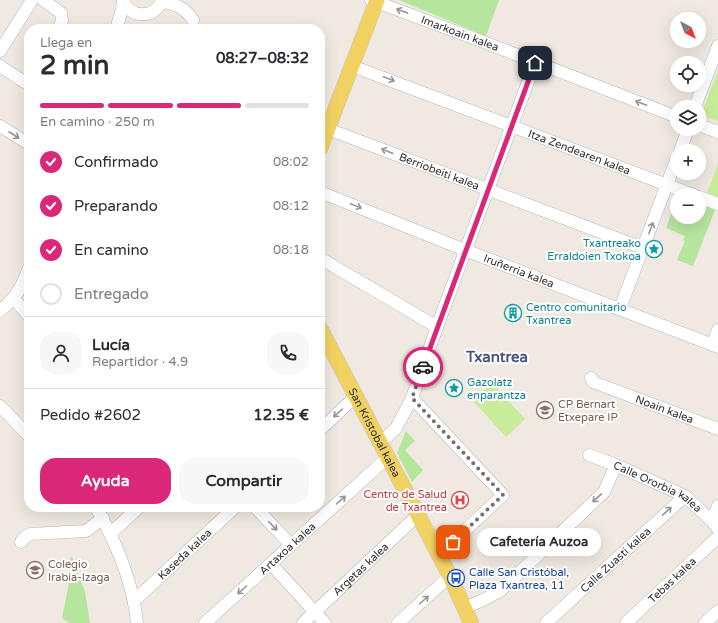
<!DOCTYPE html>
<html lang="es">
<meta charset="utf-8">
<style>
:root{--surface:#fff;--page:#f7f7f7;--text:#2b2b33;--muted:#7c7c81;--line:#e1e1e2;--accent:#db2777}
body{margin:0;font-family:"Varela Round",sans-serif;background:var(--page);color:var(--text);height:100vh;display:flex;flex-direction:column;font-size:15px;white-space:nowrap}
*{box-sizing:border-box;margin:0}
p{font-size:13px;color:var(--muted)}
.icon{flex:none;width:22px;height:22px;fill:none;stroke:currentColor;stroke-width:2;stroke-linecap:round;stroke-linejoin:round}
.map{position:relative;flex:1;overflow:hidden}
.panel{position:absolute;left:24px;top:24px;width:301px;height:488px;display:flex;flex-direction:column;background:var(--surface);border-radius:16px;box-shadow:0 4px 16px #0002}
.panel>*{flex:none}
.needle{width:26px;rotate:138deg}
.tools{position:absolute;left:670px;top:12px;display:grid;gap:8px}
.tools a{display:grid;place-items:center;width:36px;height:36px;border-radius:50%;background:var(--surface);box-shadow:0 4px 16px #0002;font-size:20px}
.pin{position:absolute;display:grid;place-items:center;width:34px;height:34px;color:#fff;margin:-17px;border-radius:8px;box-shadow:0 2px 6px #0006}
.courier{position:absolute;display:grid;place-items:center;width:40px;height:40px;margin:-20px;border:3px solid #db2777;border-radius:50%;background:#fff;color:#222;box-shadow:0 1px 5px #0007}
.bubble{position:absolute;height:28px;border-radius:14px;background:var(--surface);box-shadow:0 4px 16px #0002;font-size:13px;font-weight:700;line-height:28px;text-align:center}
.headline em{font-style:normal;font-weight:700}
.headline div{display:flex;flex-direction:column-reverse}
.headline{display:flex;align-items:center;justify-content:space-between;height:68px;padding:0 16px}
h1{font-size:26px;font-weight:700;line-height:30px}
.bar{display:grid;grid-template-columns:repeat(4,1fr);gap:6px 4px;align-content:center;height:48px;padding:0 16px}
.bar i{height:5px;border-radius:3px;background:var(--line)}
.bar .active{background:var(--accent)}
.bar p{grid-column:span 4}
.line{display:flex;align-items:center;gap:10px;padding:0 16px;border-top:1px solid var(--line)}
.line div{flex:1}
.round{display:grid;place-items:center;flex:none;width:42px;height:42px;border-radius:16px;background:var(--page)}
ol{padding:0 16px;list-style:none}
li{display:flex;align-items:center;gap:12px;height:44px}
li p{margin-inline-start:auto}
li .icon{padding:4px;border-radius:50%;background:var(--accent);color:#fff;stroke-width:4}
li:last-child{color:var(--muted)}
li i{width:22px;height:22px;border:2px solid var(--line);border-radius:50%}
.primary-button{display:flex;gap:8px;margin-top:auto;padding:8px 16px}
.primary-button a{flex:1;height:46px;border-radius:16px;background:var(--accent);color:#fff;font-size:16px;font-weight:700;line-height:46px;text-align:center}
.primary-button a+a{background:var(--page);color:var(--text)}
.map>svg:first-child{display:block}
</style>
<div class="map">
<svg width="718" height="623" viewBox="0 0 718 623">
<rect width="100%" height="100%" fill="#efe9e1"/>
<g fill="#b6e59e">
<polygon points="399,0 499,0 486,36"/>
<polygon points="674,193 677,195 677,217 699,217 699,203 715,210 693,266 677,260 685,241 683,240 685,236 666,228 675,204 672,198"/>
<polygon points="406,431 415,441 405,450 423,470 412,482 397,453"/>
<polygon points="72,557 85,592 90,623 69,623 62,618 69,583 70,558"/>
</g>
<g fill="#c9ec9a">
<polygon points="718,71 718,121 701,115"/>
<polygon points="718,164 718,197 707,193"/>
<polygon points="492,383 525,419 506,437 473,401"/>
</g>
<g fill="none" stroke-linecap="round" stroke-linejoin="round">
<g stroke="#b4b7c1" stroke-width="13">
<g id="minor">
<polyline points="43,0 61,13 62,20 59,29"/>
<path d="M123 0C129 19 156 19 162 0"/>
<path id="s1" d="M371 0 484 42 677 117"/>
<path d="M162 2C176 4 185 8 193 20"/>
<polyline points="116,29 121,13 123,2"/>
<polyline points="0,51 32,0"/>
<polyline points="0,66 29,85"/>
<path id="s2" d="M352 66 694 195"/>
<polyline points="695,107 718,46"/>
<polyline points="699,125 718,132"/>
<polyline points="0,126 29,144"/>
<path id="s3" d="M328 129 640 247"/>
<polyline points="680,151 688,129"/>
<path id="s4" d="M320 192 465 250 718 347"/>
<polyline points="699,197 718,204"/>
<polyline points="320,258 437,327"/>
<polyline points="14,299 29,316"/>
<polyline points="622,303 677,158"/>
<path d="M0 311C17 296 21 289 29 268"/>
<polyline points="712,345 718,330"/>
<path id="s5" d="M591 378 593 382 718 429"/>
<polyline points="412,398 503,495 439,555"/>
<polyline points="0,406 29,436"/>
<polyline points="320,430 355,397"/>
<polyline points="380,444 396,428 412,398 437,327 535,63"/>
<path id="s6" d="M589 455 616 465 685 496 712 521 718 529"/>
<path d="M96 507C116 543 133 581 137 623"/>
<polyline points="255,507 291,545"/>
<polyline points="712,521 718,506"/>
<polyline points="110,534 139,507"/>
<polyline points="21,542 25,537 30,534 86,531 103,518"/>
<polyline points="271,564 325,623"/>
<path id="s7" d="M134 601 235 507"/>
<polyline points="464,608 481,601 500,591 604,492 616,465"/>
<path id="s8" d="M205 623 387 458"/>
<path id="s9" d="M303 623 418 515"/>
<polyline points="398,623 450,576"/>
<path id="s10" d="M546 623 685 496"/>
<path id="s11" d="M626 623 718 537"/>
<polyline points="705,623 718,611"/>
</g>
</g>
<g stroke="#c9c9c9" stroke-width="16">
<g id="major">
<polyline points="320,149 377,0"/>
<path id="s12" d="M320 328 450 576 471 623"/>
</g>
</g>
<use href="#minor" stroke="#fff" stroke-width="12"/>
<use href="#major" stroke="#f2d163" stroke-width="15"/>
</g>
<defs><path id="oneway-shaft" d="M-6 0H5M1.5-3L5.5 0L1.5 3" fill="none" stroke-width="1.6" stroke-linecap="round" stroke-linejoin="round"/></defs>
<g stroke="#969696">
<use href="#oneway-shaft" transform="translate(402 11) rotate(-160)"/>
<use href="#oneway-shaft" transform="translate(389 79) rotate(21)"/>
<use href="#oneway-shaft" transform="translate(641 103) rotate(-159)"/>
<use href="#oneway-shaft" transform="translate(14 135) rotate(33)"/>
<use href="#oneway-shaft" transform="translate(387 151) rotate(-159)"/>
<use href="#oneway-shaft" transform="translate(356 206) rotate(22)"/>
<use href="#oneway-shaft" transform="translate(651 228) rotate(-69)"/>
<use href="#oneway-shaft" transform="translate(338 413) rotate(138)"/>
<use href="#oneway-shaft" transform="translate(597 498) rotate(137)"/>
<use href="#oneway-shaft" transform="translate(341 500) rotate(-42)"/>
<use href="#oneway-shaft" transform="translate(667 511) rotate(-43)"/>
<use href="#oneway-shaft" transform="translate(273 526) rotate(46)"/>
<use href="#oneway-shaft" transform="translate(242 590) rotate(138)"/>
<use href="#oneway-shaft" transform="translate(424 600) rotate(-42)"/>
</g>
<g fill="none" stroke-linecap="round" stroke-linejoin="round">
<polyline stroke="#726f6d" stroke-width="4" stroke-dasharray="0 7.2" points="423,367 412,398 503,495 453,542"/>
<polyline stroke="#db2777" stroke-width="5" points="423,367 535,63"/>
</g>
<defs>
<g id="sight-ring" transform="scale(0.9)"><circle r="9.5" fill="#fff" stroke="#0f9aa8" stroke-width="1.5"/><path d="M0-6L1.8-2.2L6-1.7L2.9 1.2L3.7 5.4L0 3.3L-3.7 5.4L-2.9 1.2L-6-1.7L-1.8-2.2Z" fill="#0f9aa8"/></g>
<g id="building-ring" transform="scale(0.9)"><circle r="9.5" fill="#fff" stroke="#0f9aa8" stroke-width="1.5"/><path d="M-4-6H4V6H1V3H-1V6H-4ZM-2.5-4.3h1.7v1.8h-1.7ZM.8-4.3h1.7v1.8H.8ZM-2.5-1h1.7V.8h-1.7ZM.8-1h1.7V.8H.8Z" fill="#0f9aa8"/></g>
<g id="school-ring" transform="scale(0.9)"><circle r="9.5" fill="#fff" stroke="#8d6e63" stroke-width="1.5"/><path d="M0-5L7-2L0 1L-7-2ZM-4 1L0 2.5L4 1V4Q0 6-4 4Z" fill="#8d6e63"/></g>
<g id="hospital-ring" transform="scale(0.9)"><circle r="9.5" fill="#fff" stroke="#e0444e" stroke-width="1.5"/><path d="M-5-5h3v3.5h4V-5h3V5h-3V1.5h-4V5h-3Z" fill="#e0444e"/></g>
<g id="bus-ring" transform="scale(0.9)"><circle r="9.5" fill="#fff" stroke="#1a4fb4" stroke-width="1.5"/><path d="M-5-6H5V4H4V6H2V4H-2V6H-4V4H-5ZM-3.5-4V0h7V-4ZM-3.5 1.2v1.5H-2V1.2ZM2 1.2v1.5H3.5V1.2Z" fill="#1a4fb4"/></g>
</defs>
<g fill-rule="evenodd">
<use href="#sight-ring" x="654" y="249"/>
<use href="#building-ring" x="513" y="313"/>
<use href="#sight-ring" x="454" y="388"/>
<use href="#school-ring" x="545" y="410"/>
<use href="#hospital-ring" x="460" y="500"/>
<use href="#school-ring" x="35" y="570"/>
<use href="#bus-ring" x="456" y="578"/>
</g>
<g text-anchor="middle" stroke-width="4" stroke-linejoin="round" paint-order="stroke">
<g font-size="11" fill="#2e2e2e" stroke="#fff">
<text dy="4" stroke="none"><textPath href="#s1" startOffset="95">Imarkoain kalea</textPath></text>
<text dy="4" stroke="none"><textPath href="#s2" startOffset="243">Itza Zendearen kalea</textPath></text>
<text dy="4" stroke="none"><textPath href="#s3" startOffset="119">Berriobeiti kalea</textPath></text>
<text dy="4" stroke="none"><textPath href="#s4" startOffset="214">Iruñerria kalea</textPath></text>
<text dy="4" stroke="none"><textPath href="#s5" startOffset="81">Noain kalea</textPath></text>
<text dy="4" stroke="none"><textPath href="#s12" startOffset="118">San Kristobal kalea</textPath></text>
<text dy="4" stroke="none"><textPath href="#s6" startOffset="76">Calle Ororbia kalea</textPath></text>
<text dy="4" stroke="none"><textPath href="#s8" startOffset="111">Artaxoa kalea</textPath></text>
<text dy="4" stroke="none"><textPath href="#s7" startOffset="69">Kaseda kalea</textPath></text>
<text dy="4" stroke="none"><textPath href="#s10" startOffset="94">Calle Zuasti kalea</textPath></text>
<text dy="4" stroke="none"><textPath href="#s9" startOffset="79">Argetas kalea</textPath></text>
<text dy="4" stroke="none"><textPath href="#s11" startOffset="63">Tebas kalea</textPath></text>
</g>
<g font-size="11" fill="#0d838f" stroke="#fff" text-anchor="start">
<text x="641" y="247" text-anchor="end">Txantreako<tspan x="641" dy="13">Erraldoien Txokoa</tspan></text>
<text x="526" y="311">Centro comunitario<tspan x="526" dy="13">Txantrea</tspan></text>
<text x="467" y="386">Gazolatz<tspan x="467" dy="13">enparantza</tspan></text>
</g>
<g font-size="11" fill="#785e54" stroke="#fff" text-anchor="start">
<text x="558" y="408">CP Bernart<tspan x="558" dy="13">Etxepare IP</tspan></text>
<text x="48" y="568">Colegio<tspan x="48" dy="13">Irabia-Izaga</tspan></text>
</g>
<g font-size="11" fill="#be3a42" stroke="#fff" text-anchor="end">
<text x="447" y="498">Centro de Salud<tspan x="447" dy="13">de Txantrea</tspan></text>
</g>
<g font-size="11" fill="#164399" stroke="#fff" text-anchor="start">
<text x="469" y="576">Calle San Cristóbal,<tspan x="469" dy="13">Plaza Txantrea, 11</tspan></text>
</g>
<g font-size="15" font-weight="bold" fill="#4d5680" stroke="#fff">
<text x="497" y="362">Txantrea</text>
</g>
</g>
</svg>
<div class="tools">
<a><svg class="needle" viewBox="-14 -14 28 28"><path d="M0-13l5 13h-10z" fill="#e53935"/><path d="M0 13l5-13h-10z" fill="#7c7c81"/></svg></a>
<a><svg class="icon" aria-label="locate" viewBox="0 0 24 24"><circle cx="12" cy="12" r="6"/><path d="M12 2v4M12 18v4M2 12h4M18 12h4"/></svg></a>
<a><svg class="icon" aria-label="layers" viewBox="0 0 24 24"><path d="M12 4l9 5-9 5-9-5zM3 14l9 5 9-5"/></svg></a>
<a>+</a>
<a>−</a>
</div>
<div class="pin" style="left:453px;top:542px;background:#ea580c"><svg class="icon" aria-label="bag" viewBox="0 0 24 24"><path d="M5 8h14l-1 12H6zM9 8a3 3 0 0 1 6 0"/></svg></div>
<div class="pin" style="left:535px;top:63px;background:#1f2937"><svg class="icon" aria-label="home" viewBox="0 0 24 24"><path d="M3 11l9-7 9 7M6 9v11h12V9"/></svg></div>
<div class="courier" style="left:423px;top:367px"><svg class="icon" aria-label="car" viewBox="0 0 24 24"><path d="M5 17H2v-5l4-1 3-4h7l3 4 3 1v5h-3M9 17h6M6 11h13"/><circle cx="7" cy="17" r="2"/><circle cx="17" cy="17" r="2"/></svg></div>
<div class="bubble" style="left:477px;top:528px;width:124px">Cafetería Auzoa</div>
<section class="panel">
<div class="headline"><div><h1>2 min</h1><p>Llega en</p></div><em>08:27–08:32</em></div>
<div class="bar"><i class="active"></i><i class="active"></i><i class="active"></i><i></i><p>En camino · 250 m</p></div>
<ol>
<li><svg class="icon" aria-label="check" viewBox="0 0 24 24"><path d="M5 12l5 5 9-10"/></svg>Confirmado<p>08:02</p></li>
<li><svg class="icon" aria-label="check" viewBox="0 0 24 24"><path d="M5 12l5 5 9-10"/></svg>Preparando<p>08:12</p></li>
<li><svg class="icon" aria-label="check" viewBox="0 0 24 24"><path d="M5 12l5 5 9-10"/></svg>En camino<p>08:18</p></li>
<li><i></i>Entregado</li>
</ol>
<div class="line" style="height:72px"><a class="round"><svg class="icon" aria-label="person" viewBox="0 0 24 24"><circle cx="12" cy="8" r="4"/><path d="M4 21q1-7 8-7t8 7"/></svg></a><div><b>Lucía</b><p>Repartidor · 4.9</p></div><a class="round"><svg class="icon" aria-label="phone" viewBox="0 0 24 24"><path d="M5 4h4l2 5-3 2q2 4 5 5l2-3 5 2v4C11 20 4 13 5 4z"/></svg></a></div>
<div class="line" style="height:52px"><div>Pedido #2602</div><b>12.35 €</b></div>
<div class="primary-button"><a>Ayuda</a><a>Compartir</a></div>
</section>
</div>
